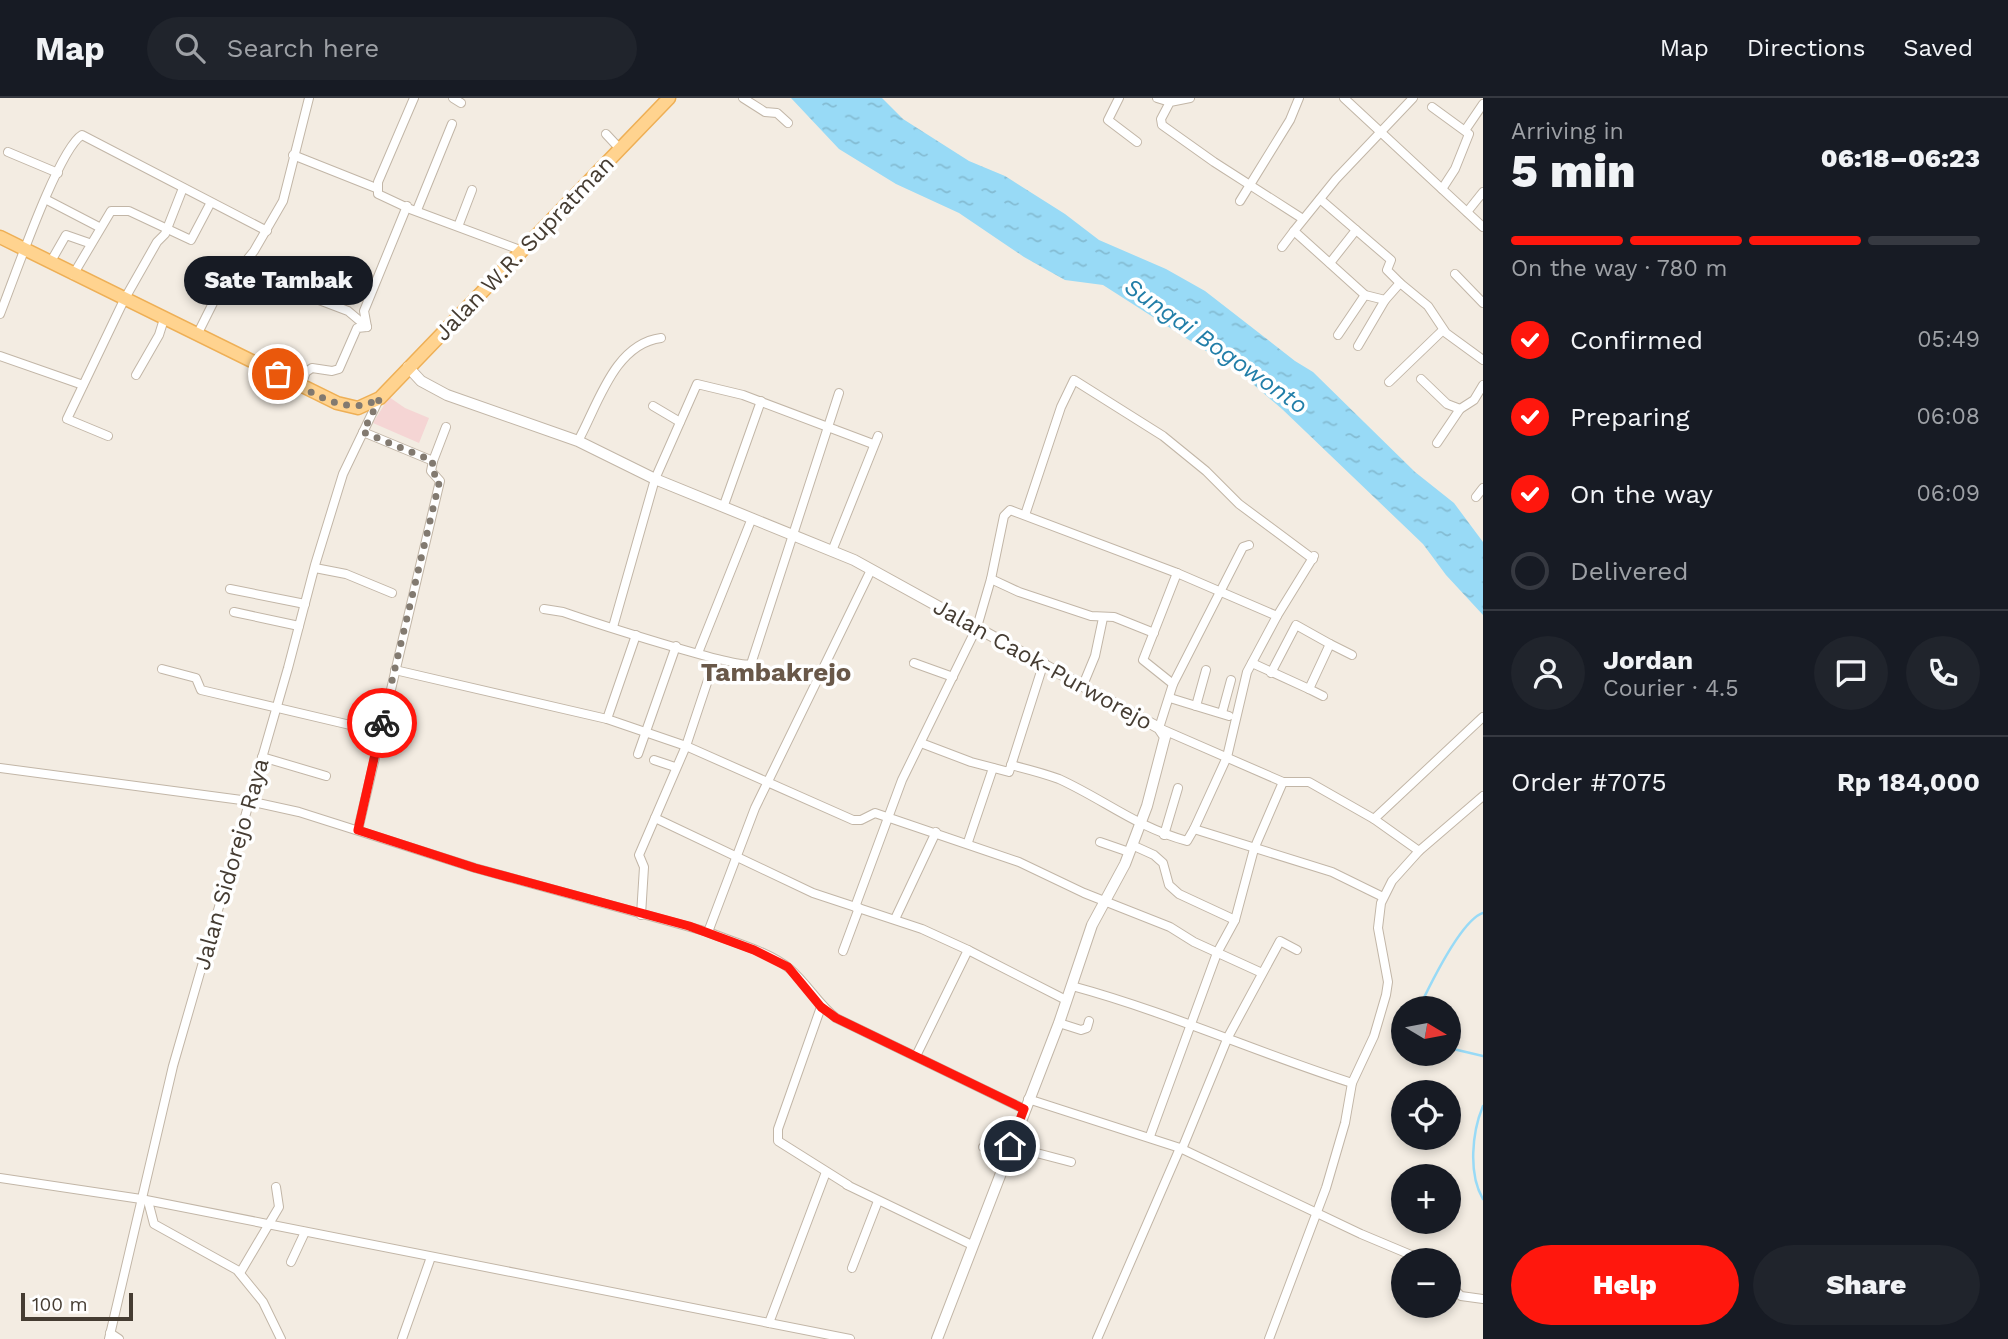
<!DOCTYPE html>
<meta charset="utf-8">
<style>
:root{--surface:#171b24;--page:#20242c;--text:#f1f3f6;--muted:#9ea1a6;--line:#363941;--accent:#ff170d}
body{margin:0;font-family:"Work Sans",sans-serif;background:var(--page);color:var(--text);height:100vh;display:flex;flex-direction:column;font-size:26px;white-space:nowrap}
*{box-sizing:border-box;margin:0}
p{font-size:23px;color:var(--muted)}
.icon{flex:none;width:38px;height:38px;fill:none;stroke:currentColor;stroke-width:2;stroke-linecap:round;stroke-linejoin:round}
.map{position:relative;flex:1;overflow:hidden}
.drawer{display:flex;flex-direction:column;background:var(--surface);width:525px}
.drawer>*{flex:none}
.needle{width:46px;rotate:100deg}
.controls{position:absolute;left:1391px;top:898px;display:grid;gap:14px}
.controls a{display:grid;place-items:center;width:70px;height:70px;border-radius:50%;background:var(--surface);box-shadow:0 4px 10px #0003;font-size:35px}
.scale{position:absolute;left:21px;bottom:18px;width:112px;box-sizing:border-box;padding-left:7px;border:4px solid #453c32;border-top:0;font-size:19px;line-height:24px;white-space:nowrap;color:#453c32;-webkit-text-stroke:5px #fff;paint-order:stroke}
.pin{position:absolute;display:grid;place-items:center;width:60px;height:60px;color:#fff;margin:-30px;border:4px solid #fff;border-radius:50%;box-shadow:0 2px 7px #0007}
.courier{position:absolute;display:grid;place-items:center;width:70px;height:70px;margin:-35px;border:5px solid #ff170d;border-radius:50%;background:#fff;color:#222;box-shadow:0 2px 9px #0007}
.bubble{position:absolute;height:49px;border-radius:24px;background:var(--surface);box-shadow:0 4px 10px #0003;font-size:23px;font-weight:800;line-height:49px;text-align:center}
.head em{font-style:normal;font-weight:800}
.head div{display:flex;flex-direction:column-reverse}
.head{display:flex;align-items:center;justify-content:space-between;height:119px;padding:0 28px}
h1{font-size:46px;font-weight:800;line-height:52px}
.bar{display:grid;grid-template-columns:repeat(4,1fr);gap:10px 7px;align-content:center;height:84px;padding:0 28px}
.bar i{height:9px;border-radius:5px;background:var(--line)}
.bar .on{background:var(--accent)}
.bar p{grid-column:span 4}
.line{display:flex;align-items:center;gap:18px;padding:0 28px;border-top:2px solid var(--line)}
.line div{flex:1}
.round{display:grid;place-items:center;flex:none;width:74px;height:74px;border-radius:37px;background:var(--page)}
ol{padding:0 28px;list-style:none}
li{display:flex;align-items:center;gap:21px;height:77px}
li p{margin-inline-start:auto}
li .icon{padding:7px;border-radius:50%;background:var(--accent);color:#fff;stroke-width:4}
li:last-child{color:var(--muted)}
li i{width:38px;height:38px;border:4px solid var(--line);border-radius:50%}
.button{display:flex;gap:14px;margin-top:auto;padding:14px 28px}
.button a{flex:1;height:80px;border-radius:42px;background:var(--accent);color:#fff;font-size:28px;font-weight:800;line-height:80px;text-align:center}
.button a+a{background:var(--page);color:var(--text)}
header{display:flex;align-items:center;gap:42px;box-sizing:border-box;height:98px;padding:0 35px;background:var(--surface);border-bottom:2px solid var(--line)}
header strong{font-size:33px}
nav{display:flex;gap:38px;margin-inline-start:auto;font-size:24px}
.search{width:490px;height:63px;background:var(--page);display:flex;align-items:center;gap:18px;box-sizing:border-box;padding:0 24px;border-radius:38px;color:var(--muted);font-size:26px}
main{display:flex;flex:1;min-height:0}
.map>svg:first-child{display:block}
</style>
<header>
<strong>Map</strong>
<div class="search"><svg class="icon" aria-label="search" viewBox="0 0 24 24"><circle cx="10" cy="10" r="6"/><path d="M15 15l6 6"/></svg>Search here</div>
<nav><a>Map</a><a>Directions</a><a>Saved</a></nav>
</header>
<main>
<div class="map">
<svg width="1483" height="1241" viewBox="0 0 1483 1241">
<defs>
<pattern id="water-ripples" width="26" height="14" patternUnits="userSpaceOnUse" patternTransform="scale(1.75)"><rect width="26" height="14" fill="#98daf6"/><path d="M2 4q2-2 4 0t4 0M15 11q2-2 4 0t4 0" fill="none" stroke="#84bcd3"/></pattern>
</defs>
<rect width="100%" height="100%" fill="#f3ece2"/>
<polygon fill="#f5d5d4" points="389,299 405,310 429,320 419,345 373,325"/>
<polygon fill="url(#water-ripples)" points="791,0 882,0 903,21 969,63 1005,78 1065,116 1099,142 1166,171 1205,193 1295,263 1313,274 1415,374 1454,405 1483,444 1483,517 1446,477 1423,446 1282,311 1239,274 1103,187 1065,182 1024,159 959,115 896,86 839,51"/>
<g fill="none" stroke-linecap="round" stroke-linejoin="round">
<g stroke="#98daf6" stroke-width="2.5">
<path d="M1419 910C1429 889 1461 822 1483 815"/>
<polyline points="1449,950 1483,958"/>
<path d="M1483 1008C1472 1034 1468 1076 1483 1101"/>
</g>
<g stroke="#c2b6a7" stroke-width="10">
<g id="minor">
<polyline points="414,0 378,84 378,96 410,111 520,152"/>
<polyline points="453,0 461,5"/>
<polyline points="743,0 765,14 777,15 788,25"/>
<polyline points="1119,0 1108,22 1137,44"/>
<polyline points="1157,0 1170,4"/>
<polyline points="1190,0 1170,4 1161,21 1162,27 1214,64 1303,121"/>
<polyline points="1344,0 1483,129"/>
<polyline points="1432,9 1469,36 1455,71 1442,91"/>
<polyline points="1466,31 1483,6"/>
<polyline points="606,36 620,51"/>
<polyline points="8,54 58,75"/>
<polyline points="293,57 376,90"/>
<polyline points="1320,101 1356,132 1330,165"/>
<polyline points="47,102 99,129"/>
<polyline points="1240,103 1290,22 1299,0"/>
<polyline points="417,112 452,26"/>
<polyline points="1467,114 1483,94"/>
<polyline points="459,126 472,92"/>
<polyline points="1356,132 1391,162 1387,172 1400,185"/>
<polyline points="1282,149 1294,133"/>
<polyline points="50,165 66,137 89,145"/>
<polyline points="240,172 348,213 367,229"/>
<polyline points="1455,176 1483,205"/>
<polyline points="73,177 111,113 129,113 191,142 210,106"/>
<polyline points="1385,202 1365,197 1294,133 1336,81 1413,0"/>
<path d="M0 216C13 184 58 51 82 37L267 133"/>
<polyline points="197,237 214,203 254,153 283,103 309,0"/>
<polyline points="1338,237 1365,197"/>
<polyline points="1358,248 1385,202 1400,185 1428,208 1446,235 1483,262"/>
<polyline points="0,258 83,287"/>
<polyline points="136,277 159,237 164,221"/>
<polyline points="1421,281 1447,306 1460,311 1474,302 1483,287"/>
<polyline points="1389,284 1443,232"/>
<polyline points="301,287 306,274 312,270 332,273 339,271 357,230 367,229 364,213 407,108"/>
<polyline points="653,308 680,324"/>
<polyline points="363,334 433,363 446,329"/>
<polyline points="108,338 67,321 124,202 157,144 165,136 183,90"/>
<path d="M578 343C598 307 614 246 661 240"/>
<polyline points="1437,345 1460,311"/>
<polyline points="1476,399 1483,390"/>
<polyline points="724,407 761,303"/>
<polyline points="1025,417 1061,309 1074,282 1163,338 1206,373 1239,406 1313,461"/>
<polyline points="1249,447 1243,449 1173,586 1159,630 1283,684 1309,684 1374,721"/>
<polyline points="832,453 878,338"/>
<polyline points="315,470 346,476 392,495"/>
<polyline points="991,481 1019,494 1091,518 1114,519 1154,535"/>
<polyline points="230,491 305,506"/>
<path d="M544 511 563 514C589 523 736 571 751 566L839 295"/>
<polyline points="234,514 299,528"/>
<polyline points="1277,518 1314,458"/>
<polyline points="613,529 655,381 697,286 743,297 873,346"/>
<polyline points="636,537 607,621 686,648 853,722 861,722 875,715 1019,764 1084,795 1170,829 1194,844 1262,875"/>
<polyline points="698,555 752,420"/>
<polyline points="914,565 953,579"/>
<polyline points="1252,565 1309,591 1330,546 1352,557"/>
<polyline points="162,571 196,580 201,592 380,634"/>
<polyline points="395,572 607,621"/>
<polyline points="1206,572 1196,608 1229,618"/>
<polyline points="1271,575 1296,527 1330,546"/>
<polyline points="1173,586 1143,562 1177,475"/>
<polyline points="1083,587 1095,558 1103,520"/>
<polyline points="1309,591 1323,598"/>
<polyline points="1170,600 1196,608"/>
<polyline points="1222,615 1231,582"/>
<polyline points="1483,619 1374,721 1419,753 1483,698"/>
<polyline points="921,645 971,664 1009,674 1044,564"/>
<polyline points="638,656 676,548"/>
<polyline points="262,659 326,678"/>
<polyline points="654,662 675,669"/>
<path d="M1011 667C1027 671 1043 675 1059 681 1105 702 1136 729 1187 743L1194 731"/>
<polyline points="0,670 249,703 299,714 475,770 708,834 755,710 871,472"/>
<polyline points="655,720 813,795 922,831 968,852"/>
<polyline points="358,732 440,383 431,373 433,363"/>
<polyline points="1164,737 1178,690"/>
<polyline points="968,744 993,670"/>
<polyline points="1100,744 1129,754"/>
<polyline points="1132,747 1154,757 1163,765 1169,787 1179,796 1235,822"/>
<polyline points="855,809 902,682 977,529 991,481 1004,418 1010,412 1177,475 1277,518 1247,574 1227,659 1194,731 1332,774 1383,799"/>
<polyline points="641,817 644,769 639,757 686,648 715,561"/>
<polyline points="895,821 936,734"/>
<path d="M708 834C735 845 768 853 790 871 807 885 818 906 836 920L1024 1011"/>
<polyline points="843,853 859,810"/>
<path d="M1072 888C1168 914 1258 955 1352 985"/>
<polyline points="821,909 778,1031 778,1043 848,1087"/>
<polyline points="1059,925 1081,932 1087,930 1089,923"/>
<polyline points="916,958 968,852 1066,902"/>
<polyline points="1028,1001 1180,1050 1361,1136 1423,1162"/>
<polyline points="1150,1038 1217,855 1235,822 1254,751 1283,684"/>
<polyline points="1010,1048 1071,1064"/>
<polyline points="983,1049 1006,1057"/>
<polyline points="1182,1051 1228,939 1280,843 1297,852"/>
<polyline points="0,1080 141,1101 850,1241"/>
<polyline points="847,1087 972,1147"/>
<polyline points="148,1103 154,1126 237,1172 263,1204 281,1241"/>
<polyline points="291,1164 305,1134"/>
<polyline points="852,1170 878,1103"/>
<polyline points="240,1175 279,1109 276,1089"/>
<polyline points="1449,1186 1461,1198 1483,1201"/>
<polyline points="769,1225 826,1074"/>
<polyline points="110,1235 119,1241"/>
<polyline points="109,1241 173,968 288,570 315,467 343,376 379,301"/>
<polyline points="402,1241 431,1159"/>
<polyline points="1097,1241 1180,1050"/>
<polyline points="1269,1241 1326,1090 1345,1025 1352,985 1374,938 1386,897 1388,884 1378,830 1381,805 1392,783 1419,753"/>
</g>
</g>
<g stroke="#c2b6a7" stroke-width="12">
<polyline id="tertiary" points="408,269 421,283 447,297 578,343 655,381 854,462 1159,630 1165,639 1147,708 1125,766 1092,827 1059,925 937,1241"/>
</g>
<g stroke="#eeaf55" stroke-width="15">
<polyline id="primary" points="0,139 337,305 358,310 380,300 669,0"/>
</g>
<use href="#minor" stroke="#fff" stroke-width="8"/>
<use href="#tertiary" stroke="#fff" stroke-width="10"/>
<use href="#primary" stroke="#ffd38f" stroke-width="12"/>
</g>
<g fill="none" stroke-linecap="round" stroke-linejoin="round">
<path stroke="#827a70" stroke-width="7" stroke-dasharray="0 12.6" d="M278 276C308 291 347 322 380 300L363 334 433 363 431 373 440 381 382 625"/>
<polyline stroke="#ff170d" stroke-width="9" points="382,625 358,732 475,770 689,828 754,852 788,869 821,909 836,920 1024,1011 1010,1048"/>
</g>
<g text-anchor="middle" stroke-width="7" stroke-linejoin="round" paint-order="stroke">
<g font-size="23" fill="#453c32" stroke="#fff">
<text transform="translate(524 150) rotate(-46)" y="8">Jalan W.R. Supratman</text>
<text transform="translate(1043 566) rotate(29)" y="8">Jalan Caok-Purworejo</text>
<text transform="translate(231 766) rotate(-74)" y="8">Jalan Sidorejo Raya</text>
</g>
<g font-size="24" font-style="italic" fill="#217ea8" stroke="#fff">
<text transform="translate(1216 248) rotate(35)" y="8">Sungai Bogowonto</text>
</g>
<g font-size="26" font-weight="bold" fill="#695849" stroke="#fff">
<text x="776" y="583">Tambakrejo</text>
</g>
</g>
</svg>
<div class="controls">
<a><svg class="needle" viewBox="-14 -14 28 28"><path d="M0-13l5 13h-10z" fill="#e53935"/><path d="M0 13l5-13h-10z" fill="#9ea1a6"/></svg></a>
<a><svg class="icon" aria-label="locate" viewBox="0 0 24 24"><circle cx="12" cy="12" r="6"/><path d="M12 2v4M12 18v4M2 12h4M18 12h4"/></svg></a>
<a>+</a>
<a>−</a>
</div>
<div class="scale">100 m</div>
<div class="pin" style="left:278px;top:276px;background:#ea580c"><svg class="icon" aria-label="bag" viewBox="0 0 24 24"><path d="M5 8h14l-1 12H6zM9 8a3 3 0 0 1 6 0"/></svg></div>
<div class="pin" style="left:1010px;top:1048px;background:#1f2937"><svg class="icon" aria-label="home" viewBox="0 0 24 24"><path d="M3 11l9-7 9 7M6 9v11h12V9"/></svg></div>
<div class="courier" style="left:382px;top:625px"><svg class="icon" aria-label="bike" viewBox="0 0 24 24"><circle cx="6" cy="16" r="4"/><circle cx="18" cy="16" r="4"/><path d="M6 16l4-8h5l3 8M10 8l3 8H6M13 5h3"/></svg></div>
<div class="bubble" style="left:184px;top:158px;width:189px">Sate Tambak</div>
</div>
<section class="drawer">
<div class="head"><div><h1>5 min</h1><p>Arriving in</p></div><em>06:18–06:23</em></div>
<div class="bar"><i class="on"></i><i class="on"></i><i class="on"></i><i></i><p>On the way · 780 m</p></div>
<ol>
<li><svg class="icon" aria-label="check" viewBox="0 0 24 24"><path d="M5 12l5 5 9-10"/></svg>Confirmed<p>05:49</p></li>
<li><svg class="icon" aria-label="check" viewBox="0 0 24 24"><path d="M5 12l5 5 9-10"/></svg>Preparing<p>06:08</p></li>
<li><svg class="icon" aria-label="check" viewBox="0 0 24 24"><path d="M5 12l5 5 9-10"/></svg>On the way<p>06:09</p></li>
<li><i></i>Delivered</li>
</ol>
<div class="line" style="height:126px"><a class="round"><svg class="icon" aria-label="person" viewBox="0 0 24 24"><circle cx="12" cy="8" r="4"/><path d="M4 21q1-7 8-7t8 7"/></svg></a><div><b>Jordan</b><p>Courier · 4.5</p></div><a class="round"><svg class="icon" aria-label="chat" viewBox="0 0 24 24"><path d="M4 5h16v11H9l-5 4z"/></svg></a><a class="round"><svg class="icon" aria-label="phone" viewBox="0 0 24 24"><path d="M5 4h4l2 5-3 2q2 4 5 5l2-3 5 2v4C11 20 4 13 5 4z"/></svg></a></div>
<div class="line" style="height:91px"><div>Order #7075</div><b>Rp 184,000</b></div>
<div class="button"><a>Help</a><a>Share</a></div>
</section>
</main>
